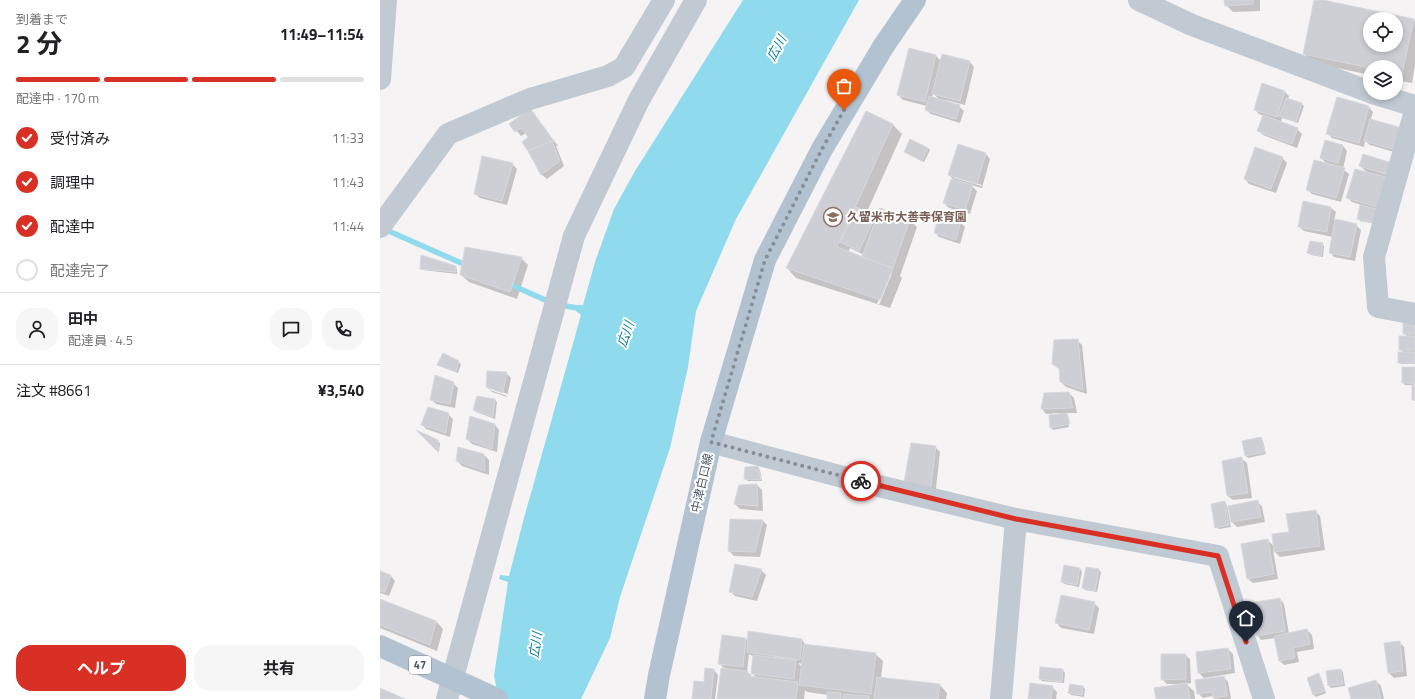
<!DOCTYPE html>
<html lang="ja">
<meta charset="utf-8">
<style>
:root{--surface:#fff;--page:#f6f6f6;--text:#202124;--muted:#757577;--line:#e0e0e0;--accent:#d93025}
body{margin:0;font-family:"Titillium Web","Noto Sans JP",sans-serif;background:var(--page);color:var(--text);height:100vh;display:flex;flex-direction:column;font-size:15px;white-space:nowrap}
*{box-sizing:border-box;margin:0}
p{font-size:13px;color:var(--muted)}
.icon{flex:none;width:22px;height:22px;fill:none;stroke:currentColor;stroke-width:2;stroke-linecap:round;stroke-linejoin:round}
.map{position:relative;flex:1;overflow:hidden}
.panel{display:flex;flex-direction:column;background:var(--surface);width:380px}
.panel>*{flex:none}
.controls{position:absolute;left:983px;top:12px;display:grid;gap:8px}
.controls a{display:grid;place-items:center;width:40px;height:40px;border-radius:50%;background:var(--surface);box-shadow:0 2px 6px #0003;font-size:20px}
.pin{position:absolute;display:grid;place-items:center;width:34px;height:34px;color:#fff;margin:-41px -17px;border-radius:50% 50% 50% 0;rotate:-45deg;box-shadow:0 0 4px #0007}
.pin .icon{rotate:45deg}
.courier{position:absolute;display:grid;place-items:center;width:40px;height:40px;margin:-20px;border:3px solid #d93025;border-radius:50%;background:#fff;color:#222;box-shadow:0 1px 5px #0007}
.summary em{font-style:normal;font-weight:700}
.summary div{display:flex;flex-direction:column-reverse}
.summary{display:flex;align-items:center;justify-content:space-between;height:68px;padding:0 16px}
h1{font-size:26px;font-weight:700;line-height:30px}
.bar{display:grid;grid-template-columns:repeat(4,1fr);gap:6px 4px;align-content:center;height:48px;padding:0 16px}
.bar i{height:5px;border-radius:3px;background:var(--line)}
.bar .active{background:var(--accent)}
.bar p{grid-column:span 4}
.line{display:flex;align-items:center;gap:10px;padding:0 16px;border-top:1px solid var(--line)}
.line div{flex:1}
.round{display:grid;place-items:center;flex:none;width:42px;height:42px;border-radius:16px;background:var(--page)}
ol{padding:0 16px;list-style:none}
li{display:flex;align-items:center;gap:12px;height:44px}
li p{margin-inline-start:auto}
li .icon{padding:4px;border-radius:50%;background:var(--accent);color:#fff;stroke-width:4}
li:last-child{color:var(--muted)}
li i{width:22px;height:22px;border:2px solid var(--line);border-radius:50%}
.action{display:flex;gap:8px;margin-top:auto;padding:8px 16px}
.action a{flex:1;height:46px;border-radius:16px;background:var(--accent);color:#fff;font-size:16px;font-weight:700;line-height:46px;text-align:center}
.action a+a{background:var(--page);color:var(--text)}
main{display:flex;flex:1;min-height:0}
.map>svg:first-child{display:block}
</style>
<main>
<section class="panel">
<div class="summary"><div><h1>2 分</h1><p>到着まで</p></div><em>11:49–11:54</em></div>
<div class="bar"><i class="active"></i><i class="active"></i><i class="active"></i><i></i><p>配達中 · 170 m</p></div>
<ol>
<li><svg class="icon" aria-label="check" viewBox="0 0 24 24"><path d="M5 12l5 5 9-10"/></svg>受付済み<p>11:33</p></li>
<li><svg class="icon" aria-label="check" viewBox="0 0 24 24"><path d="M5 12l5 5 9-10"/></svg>調理中<p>11:43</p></li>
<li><svg class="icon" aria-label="check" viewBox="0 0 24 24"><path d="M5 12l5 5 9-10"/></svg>配達中<p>11:44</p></li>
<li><i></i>配達完了</li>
</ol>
<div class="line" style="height:72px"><a class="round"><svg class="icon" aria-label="person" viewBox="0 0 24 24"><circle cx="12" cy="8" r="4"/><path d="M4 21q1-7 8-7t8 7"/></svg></a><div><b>田中</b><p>配達員 · 4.5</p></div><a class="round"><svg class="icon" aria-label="chat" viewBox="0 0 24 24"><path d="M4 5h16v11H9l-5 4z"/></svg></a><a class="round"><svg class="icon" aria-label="phone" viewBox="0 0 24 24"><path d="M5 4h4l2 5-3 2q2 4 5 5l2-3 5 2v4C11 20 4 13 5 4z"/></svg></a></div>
<div class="line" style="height:52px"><div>注文 #8661</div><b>¥3,540</b></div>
<div class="action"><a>ヘルプ</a><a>共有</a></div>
</section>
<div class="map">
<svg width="1035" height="699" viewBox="0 0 1035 699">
<rect width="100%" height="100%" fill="#f5f3f3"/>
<polygon fill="#90daee" points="363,0 479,0 356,219 316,311 308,367 290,448 240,597 230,638 201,699 119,699 114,676 128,582 119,579 120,575 129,576 144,518 201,315 196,311 197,305 203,305 215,262 234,209 255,171"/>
<g fill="#0003" fill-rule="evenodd">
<polygon points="845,0 880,0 880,11 853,12 846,5"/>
<path d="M935 0 1033 20 1035 21V66L1032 83 1016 80V67H990V75L934 63 924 54ZM990 19H1016V45H990Z"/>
<path d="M529 49 556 56 561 61 590 62 594 67 585 105 566 100 565 102 579 106 584 111 580 123 551 114 546 110 547 106 523 100 518 95ZM553 93 560 100 552 97Z"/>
<polygon points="905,92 909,96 908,99 922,104 924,106 918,123 902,118 901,123 917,129 922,134 917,148 883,135 878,130 884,116 879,114 875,110"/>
<polygon points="958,98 989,107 993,112 991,119 1021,154 990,145 985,141 984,147 952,138 948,134"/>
<polygon points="150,110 178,146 176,146 184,166 167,179 162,175 143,142 149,137 146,133 141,136 131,124"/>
<path d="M486 112 513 125 522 134 486 214 497 220 500 209 530 220 537 227 520 276 522 278 510 308 416 278 407 268ZM470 248 484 255 483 258 468 253ZM510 273H512L499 305 497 304Z"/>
<polygon points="946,141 963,146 967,151 963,169 969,174 961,202 932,194 927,189 948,165 941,158"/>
<path d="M578 145 606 154 610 159 602 188 591 185 597 191 590 214 569 208 564 203 575 181 569 175ZM574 176 602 185V186L574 178Z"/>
<polygon points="548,148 550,150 544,162 525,152"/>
<polygon points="902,158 907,163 896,193 869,184 865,179"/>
<polygon points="1012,163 1013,179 1003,176 1010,183 996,224 980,221 978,218 981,205 972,202 968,198 988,173 980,166"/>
<polygon points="132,164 137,169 127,205 100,198 95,194"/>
<polygon points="923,202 951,208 956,212 954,220 976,225 981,230 975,261 954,257 950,252 953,237 924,231 919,227"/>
<polygon points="580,222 585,227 580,244 559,237 555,232"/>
<polygon points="942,244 944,246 943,257 931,255 928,253"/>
<polygon points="141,258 148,265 137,299 89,282 81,275"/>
<polygon points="75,267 77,269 77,274 43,270 41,268"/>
<polygon points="1035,324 1035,364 1021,364 1019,362 1024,353 1020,349 1028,337 1024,333"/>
<polygon points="697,340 702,345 707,394 686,387 681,382 680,370 673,364"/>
<polygon points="78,362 81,364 78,373 60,366 58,364"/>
<polygon points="1035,368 1035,401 1033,400 1033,385 1025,385 1023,383"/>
<path d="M126 373 131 378 127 397 112 392 107 387ZM110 388 128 394 127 396 110 390Z"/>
<polygon points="73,383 78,388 75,408 56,404 51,399"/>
<polygon points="689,393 694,398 697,413 686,413 687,415 686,415 689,427 673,430 671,428 680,413 666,414 662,409"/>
<polygon points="115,400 117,402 115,419 96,412 94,410"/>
<polygon points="68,414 73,419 70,437 46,429 42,424"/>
<polygon points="115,425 119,430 117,452 92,444 87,439"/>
<polygon points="40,433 57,441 60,443 59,452"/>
<polygon points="881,438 883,441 886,454 868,458 866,456 864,442"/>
<polygon points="555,447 560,452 555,497 529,492"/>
<polygon points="104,455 109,460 109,475 82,466 77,461"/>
<polygon points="862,459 867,463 872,498 853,500 848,496"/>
<polygon points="378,467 380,470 382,481 368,481 365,478"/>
<polygon points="377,485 382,490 383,511 360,509 355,504"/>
<polygon points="877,502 882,506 885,522 857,527 852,522 849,506"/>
<polygon points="844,503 847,505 851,527 839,529 836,527"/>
<polygon points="935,511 940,516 945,550 900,557 893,550 898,579 873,583 868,579 888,540 894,547"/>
<polygon points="383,521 387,525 380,557 354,556 349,551"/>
<polygon points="685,566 700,569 702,572 699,587 684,584 682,582"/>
<polygon points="707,568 719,570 721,572 717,592 705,590 703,588"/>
<polygon points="381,570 386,575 377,601 355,596 350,591"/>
<polygon points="0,572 11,576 15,581 9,596 0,593"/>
<polygon points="900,599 904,604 909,634 927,630 932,635 934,649 917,652 919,662 904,665 900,661 895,638 881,640 877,635"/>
<polygon points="0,600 56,621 63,629 57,651 0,628"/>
<polygon points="714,603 719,608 714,634 681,628 677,623"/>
<path d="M342 636 366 639 369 642 422 640 426 645 495 654 503 661 501 678 560 685 567 693 566 699H448V695L427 692 425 690 424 699H338L345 669 339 663ZM369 654 374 657 372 673 378 679 374 678 367 672ZM418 663 423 664 422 667Z"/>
<polygon points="1019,642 1024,647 1027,676 1014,678 1009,673"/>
<polygon points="848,649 853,654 855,673 824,678 819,673 817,653"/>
<polygon points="805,655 810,659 811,683 806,684 814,691 815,699 777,699 801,685 801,684 787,684 782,679"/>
<polygon points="334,670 338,675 335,699 313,699"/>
<polygon points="683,670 685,673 684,683 662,681 660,679"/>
<polygon points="961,670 963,672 965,686 951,688 949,686"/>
<polygon points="939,675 941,677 946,693 936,697 934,695"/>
<polygon points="844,677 848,682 851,699 835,699 833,696 823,698 818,693"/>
<polygon points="996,681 1001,686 1004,699 972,699"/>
<polygon points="672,687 677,692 676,699 649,699"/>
<polygon points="703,687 705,689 704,697 691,695 689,693"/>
</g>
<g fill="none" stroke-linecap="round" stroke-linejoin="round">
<g stroke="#90daee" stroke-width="5.5">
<polyline points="4,229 88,266"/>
<polyline points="127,283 172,303"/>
<polyline points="180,305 203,309"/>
</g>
</g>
<g fill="#cdcfd5" stroke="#d7d9de" fill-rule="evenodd">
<polygon points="844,0 873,0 873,4 845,6"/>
<path d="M934 0H943L1034 19 1022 74 1016 73V67L990 68 923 54ZM990 19H1016V45H990Z"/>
<polygon points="529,48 556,55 545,102 517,95"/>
<polygon points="562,54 590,61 580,101 552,94"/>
<polygon points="882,83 905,91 897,117 874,110"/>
<polygon points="549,96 580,105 576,119 545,110"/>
<polygon points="957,97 989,106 979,143 946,134"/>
<polygon points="906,98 922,103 916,122 899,116"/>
<polygon points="150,108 174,141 148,151 142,142 148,137 141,128 135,132 129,124"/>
<polygon points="486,111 513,124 457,247 513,268 500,300 406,268"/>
<polygon points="883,115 918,128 912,144 877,131"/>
<polygon points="990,119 1022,128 1016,150 984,141"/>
<polygon points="530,139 548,148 542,161 524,152"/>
<polygon points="945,140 963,145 958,163 940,158"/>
<polygon points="172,141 180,161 161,175 148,151"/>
<polygon points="578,144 606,153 597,184 568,175"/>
<polygon points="875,147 903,157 891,189 864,179"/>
<polygon points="983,154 1012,163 1009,175 979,166"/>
<polygon points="102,156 133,163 122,201 94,194"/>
<polygon points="934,160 965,168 956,198 926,190"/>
<polygon points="975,169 1006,177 997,207 966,198"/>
<polygon points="571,179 593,185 585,210 563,203"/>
<polygon points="923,201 951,207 947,232 918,227"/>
<polygon points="980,205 997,209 994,223 977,219"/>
<polygon points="476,207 495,217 479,251 460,242"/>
<polygon points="500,208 530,219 513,268 482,257"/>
<polygon points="559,215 581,221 576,240 554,233"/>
<polygon points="955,219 977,224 970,257 949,253"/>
<polygon points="930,241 943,243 941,256 927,253"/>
<polygon points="85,247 142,257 130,292 80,275"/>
<polygon points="41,255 76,266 76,272 40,269"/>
<rect x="1023" y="323" width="12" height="11"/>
<rect x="1019" y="336" width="16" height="14"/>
<polygon points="698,339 703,390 680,382 679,368 672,364 674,340"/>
<rect x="1018" y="352" width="17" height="11"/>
<polygon points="63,353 79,361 76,372 57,365"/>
<rect x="1022" y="367" width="13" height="16"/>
<polygon points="107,371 127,372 123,393 106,387"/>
<polygon points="55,375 74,382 70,404 50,400"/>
<rect x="1032" y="384" width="3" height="16"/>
<polygon points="689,392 693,408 661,409 664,393"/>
<polygon points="97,396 115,399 113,417 93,410"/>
<polygon points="48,407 69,413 66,433 41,425"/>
<polygon points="687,413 690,424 670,428 669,415"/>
<polygon points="90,416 115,424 112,449 86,439"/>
<polygon points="36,430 58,440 58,452"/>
<polygon points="881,437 885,452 865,456 862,441"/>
<polygon points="531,443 556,446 550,492 523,488"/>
<polygon points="78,447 104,454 105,471 76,461"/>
<polygon points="862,457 868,493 847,496 842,461"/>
<polygon points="378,466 381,480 364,479 365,467"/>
<polygon points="377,484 378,506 354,504 359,485"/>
<polygon points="878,500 881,517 851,522 848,506"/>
<polygon points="845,501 849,525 835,528 831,504"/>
<polygon points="936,510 940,546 894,552 892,534 909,532 906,514"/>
<polygon points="350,519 383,520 375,552 348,551"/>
<polygon points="888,539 894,574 867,579 861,544"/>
<polygon points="355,564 382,569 372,597 349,592"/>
<polygon points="684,565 700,568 697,585 681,582"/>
<polygon points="706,567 719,569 715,591 702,588"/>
<polygon points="0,571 11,575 5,592 0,591"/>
<polygon points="681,595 715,602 709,630 675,623"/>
<polygon points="900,598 905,631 876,636 870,603"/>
<polygon points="0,599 56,621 50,645 0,625"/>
<polygon points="927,629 930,644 913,648 915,658 899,661 894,636"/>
<polygon points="368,631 422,639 420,660 367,652"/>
<polygon points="342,635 366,638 363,667 338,664"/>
<polygon points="1020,641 1023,671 1008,673 1004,643"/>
<polygon points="424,644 496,653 491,694 419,685"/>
<polygon points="848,648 851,669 818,673 816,652"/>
<polygon points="781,654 806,654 806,679 781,680"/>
<polygon points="373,655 416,660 414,679 371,674"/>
<polygon points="660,667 683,669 682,682 659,679"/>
<polygon points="325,668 334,669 331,699 312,699 314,681 324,682"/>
<polygon points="341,668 368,671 367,676 418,682 416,699 337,699"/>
<polygon points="961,669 963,684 948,686 946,671"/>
<polygon points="939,673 945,691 933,695 927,678"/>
<polygon points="844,676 847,696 833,698 832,692 817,694 815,680"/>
<polygon points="497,677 560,684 558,699 494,699"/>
<polygon points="996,680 1001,699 971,699 968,688"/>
<polygon points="650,683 673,686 671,699 648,699"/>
<polygon points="807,683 810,699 776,699 774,688"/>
<polygon points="690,684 703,686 702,695 688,693"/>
<polygon points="0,688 25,699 0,699"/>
<polygon points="447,692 461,693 461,699 447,699"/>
<polygon points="464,694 489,696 489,699 463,699"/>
</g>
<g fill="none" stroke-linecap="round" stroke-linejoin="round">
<g stroke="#c1cad2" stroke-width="22">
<polyline points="759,0 812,25 990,92"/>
<polyline points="0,79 6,0"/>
<polyline points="992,93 1035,106"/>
<polyline points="1035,111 994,257 998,307 1035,314"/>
<polyline points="0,227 68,134 150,99 228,76 244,67 284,0"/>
<polyline points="331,442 482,482 636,519 838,556 884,699"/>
<polyline points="67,699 194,236 259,100 316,0"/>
<polyline points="621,699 636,519"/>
</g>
<g stroke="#b3c2d1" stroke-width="22">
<polyline points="0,646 117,699"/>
<polyline points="275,699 279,675 331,442 385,260 442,149 503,47 535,0"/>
</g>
</g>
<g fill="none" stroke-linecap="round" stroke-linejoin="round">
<polyline stroke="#868d94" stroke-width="4" stroke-dasharray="0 7.2" points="464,110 442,149 385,260 331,442 481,481"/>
<polyline stroke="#d93025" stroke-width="5" points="481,481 636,519 838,556 866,642"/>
</g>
<defs>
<g id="school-ring" transform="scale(1)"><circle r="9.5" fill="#fff" stroke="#8d6e63" stroke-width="1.5"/><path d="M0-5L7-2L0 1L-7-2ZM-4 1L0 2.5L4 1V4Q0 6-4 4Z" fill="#8d6e63"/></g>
</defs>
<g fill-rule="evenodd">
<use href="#school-ring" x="453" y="217"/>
</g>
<g text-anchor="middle" stroke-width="4" stroke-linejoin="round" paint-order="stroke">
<rect fill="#fff" stroke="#808990" stroke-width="1" x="29" y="656" width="22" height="18" rx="3"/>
<g font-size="11" font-weight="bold" fill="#4a5661">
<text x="40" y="669">47</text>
</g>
<g font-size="12" font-weight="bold" fill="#785e54" stroke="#fff" text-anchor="start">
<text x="467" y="221">久留米市大善寺保育園</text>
</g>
<g font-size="12" fill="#4a5661" stroke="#fff">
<text transform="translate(322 483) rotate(-77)" y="4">中津白口線</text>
</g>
<g font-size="13" font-style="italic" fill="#0c7c9b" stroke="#fff">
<text transform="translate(396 48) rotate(-62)" y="5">広川</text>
<text transform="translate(245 334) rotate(-71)" y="5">広川</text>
<text transform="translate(155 645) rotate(-82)" y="5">広川</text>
</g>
</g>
</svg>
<div class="controls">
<a><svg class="icon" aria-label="locate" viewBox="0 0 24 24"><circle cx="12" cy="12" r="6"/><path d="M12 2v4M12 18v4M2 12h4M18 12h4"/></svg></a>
<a><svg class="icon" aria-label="layers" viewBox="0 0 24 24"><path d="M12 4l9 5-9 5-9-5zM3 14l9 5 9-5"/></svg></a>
</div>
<div class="pin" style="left:464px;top:110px;background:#ea580c"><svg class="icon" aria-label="bag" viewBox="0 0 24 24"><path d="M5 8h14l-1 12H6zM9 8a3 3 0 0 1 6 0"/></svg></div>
<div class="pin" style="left:866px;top:642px;background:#1f2937"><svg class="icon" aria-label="home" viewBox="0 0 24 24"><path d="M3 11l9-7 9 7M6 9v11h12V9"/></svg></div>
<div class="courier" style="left:481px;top:481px"><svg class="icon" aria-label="bike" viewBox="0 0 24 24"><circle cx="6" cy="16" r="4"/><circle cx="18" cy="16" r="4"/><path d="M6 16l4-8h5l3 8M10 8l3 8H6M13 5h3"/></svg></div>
</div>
</main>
